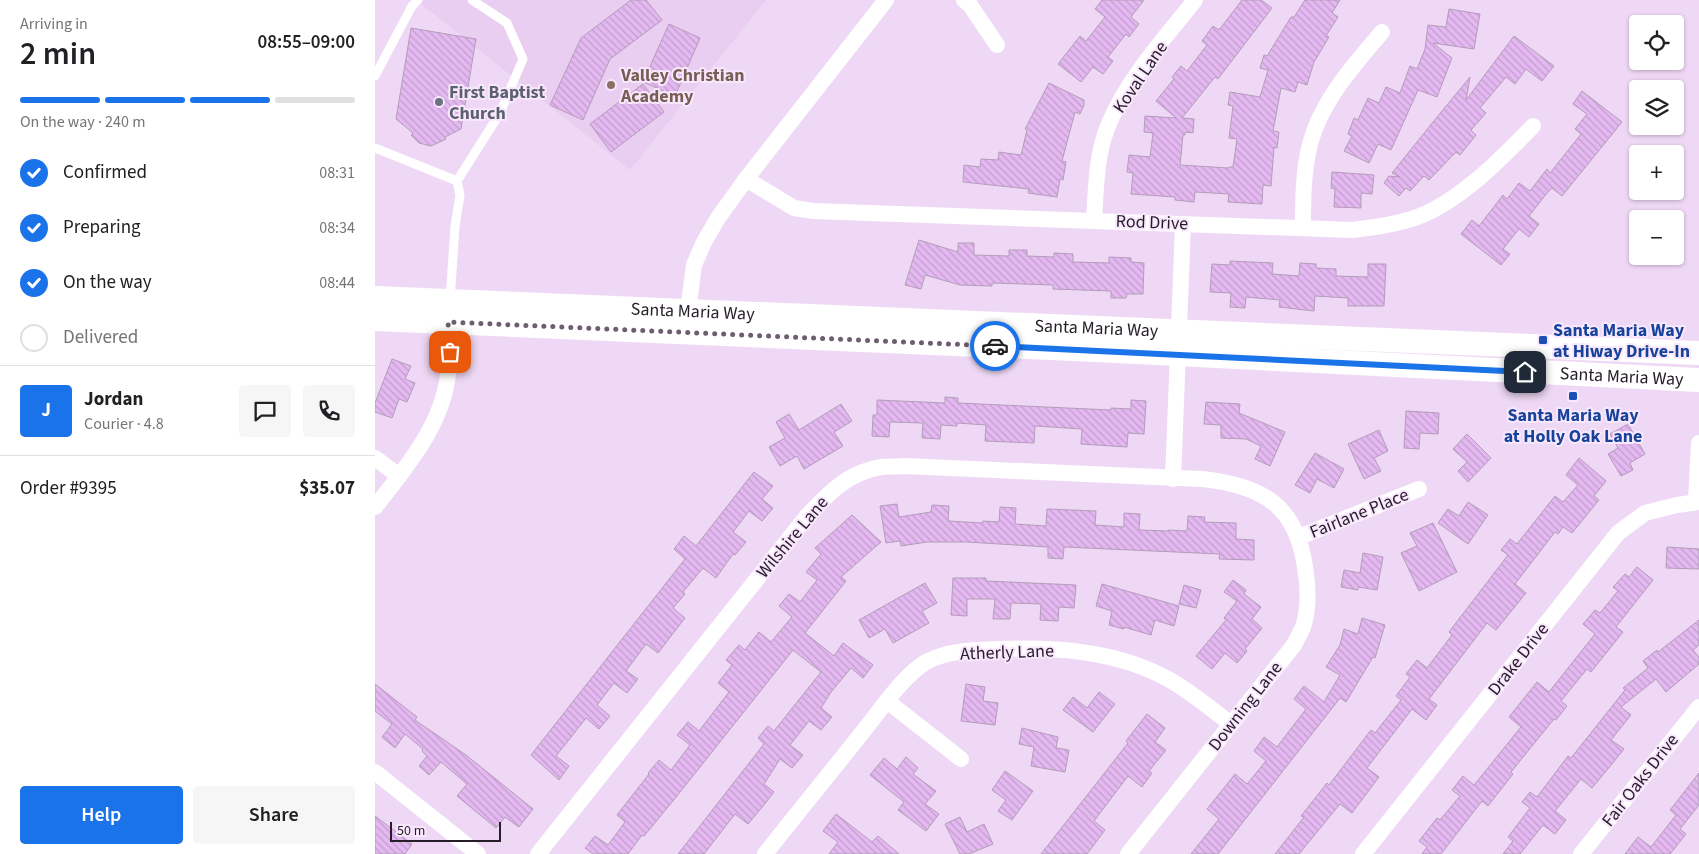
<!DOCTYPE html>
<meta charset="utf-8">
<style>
:root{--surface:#fff;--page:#f6f6f6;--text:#202124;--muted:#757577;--line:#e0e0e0;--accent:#1a73e8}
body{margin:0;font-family:"Source Sans 3",sans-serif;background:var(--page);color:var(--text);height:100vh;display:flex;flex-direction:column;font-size:19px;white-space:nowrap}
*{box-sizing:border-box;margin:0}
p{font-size:16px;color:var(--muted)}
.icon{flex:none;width:28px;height:28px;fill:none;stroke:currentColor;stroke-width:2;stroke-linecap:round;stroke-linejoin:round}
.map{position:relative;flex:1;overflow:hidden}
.sheet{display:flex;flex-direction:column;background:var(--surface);width:375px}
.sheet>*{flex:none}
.buttons{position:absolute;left:1254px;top:15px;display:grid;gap:10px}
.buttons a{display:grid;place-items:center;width:55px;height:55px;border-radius:5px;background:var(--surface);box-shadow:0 1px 4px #0004;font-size:25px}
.scale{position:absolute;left:15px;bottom:12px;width:111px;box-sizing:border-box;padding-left:5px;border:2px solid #261d28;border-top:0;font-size:14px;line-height:18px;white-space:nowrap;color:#261d28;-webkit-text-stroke:4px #f9e7fe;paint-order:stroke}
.pin{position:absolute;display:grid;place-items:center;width:42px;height:42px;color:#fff;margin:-21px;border-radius:10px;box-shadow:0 2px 8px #0006}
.courier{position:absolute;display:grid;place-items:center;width:50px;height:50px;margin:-25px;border:4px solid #1a73e8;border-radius:50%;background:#fff;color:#222;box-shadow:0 1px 6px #0007}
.overview em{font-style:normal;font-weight:600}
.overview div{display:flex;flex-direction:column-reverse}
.overview{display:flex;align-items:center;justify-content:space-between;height:85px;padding:0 20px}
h1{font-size:32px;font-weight:600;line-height:38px}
.bar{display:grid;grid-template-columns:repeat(4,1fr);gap:8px 5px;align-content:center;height:60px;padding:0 20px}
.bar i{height:6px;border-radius:4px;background:var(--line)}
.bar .current{background:var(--accent)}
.bar p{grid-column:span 4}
.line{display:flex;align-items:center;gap:12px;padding:0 20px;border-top:1px solid var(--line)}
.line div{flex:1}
.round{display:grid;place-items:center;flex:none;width:52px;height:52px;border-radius:5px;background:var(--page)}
ol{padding:0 20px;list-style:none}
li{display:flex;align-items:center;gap:15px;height:55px}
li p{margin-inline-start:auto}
li .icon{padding:5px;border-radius:50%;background:var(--accent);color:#fff;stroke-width:4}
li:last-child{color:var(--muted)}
li i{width:28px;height:28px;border:2px solid var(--line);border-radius:50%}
.cta{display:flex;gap:10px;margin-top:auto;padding:10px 20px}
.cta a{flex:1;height:58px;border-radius:5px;background:var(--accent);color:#fff;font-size:20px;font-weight:600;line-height:58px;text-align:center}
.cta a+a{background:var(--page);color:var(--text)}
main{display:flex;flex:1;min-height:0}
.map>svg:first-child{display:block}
</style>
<main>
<section class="sheet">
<div class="overview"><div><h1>2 min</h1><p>Arriving in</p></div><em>08:55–09:00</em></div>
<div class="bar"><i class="current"></i><i class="current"></i><i class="current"></i><i></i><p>On the way · 240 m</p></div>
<ol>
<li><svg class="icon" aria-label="check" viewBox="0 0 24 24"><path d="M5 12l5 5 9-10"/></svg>Confirmed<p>08:31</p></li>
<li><svg class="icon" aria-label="check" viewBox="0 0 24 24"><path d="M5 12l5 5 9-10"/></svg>Preparing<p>08:34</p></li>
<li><svg class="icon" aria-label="check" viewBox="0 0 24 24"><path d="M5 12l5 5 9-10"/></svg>On the way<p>08:44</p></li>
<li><i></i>Delivered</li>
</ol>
<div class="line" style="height:90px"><b class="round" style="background:var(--accent);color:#fff">J</b><div><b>Jordan</b><p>Courier · 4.8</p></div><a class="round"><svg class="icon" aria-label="chat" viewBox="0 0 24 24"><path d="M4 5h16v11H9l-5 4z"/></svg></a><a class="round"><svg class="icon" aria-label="phone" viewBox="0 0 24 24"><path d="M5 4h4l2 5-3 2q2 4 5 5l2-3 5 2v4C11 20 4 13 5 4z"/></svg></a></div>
<div class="line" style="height:65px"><div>Order #9395</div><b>$35.07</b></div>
<div class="cta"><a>Help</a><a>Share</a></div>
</section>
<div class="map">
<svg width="1324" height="854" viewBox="0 0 1324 854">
<defs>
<pattern id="building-back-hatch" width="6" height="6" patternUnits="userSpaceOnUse" patternTransform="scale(1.25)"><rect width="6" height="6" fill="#e4b8f0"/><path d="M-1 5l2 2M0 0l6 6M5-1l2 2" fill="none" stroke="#c39ece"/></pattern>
</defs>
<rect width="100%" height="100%" fill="#efd8f5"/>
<polygon fill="#eacef2" points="41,0 391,0 255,170"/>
<g fill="url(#building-back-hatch)" stroke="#b39db9">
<polygon points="256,0 271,0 287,20 235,59 208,120 175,105 206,38"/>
<polygon points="727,0 769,0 756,17 764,24 754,37 751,34 733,57 738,61 728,74 718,67 706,82 683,64 705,36 711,41 730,17 720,9"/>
<polygon points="867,0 886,0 897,8 843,79 840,77 807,118 819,119 818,133 810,132 810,135 808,135 805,165 854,168 854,167 858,167 862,139 854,138 858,106 853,105 855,92 885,97 893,70 885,68 889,55 892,56 916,17 919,17 930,0 965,0 957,13 963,17 951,36 954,37 939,62 932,85 923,82 920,92 906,88 898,131 904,132 902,148 899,147 896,186 888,185 887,204 853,202 854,194 820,192 819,202 800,200 800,197 756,194 758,173 752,172 754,155 775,157 778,133 769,132 770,116 801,118 781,101 799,79 797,77 806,66 812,71 832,45 827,41 838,26 844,30"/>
<polygon points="1074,9 1105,14 1099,49 1058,43 1077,58 1062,97 1043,90 1016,150 1003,144 994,163 969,151 977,136 973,134 979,118 983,120 993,98 1004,103 1011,87 1025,93 1035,66 1042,69 1050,49 1053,25 1071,27"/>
<polygon points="294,24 325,38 300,96 268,82"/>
<polygon points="36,28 101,39 86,129 70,137 71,139 56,146 44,143 36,135 38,133 21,119"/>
<polygon points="1139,36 1179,66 1167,81 1151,69 1140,84 1131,77 1105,108 1111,113 1096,130 1101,135 1085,155 1081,152 1054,180 1049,176 1035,191 1031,188 1024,196 1009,183 1014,176 1025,177 1017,173 1058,122 1095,77 1091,100"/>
<polygon points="674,83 709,100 709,105 705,114 700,112 687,161 691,162 688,180 685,179 682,197 653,193 654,189 588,182 589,165 605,167 606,159 623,160 624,152 646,155 652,130 650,129"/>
<polygon points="268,84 289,112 236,152 215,124"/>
<polygon points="1207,91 1247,122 1187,196 1177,188 1172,193 1154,216 1164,224 1154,237 1144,229 1128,249 1135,254 1126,265 1086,234 1097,220 1104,226 1128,195 1132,199 1144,183 1155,191 1172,169 1175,173 1206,134 1200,129 1212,114 1198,104"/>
<polygon points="957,172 999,175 997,194 986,193 986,208 959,207 960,189 956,188"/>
<polygon points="544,240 583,252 583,243 599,243 599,255 634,256 634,250 652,250 652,256 679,257 679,253 698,254 698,262 734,263 734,257 756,258 756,262 769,263 768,294 752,294 751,298 736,298 736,291 678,289 678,285 617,283 617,286 585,285 550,275 546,289 530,285"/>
<polygon points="855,261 898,263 897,274 924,276 925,263 941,264 941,268 961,269 961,276 993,277 993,264 1011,264 1009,306 973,306 973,298 940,296 939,311 904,307 905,300 871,297 870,308 855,307 856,293 835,292 837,264 855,265"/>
<polygon points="17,359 36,366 30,379 40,383 32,402 24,399 17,418 0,412 0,403"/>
<polygon points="570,397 583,398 583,403 736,410 736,408 756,409 756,400 771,401 769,434 753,433 752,447 706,444 707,429 660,426 659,443 610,441 611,425 582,423 582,426 566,425 565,439 547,438 548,423 515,422 514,437 497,436 498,415 502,415 502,400 570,403"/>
<polygon points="831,402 865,404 864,413 910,432 895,466 880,459 886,446 871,439 846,438 846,425 829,424"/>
<polygon points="466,404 477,421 459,432 468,446 429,469 422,456 405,466 394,447 410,438 401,422 414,414 424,430"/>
<polygon points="1031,411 1064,413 1063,434 1045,433 1044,449 1029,448"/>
<polygon points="1253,424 1270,454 1255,463 1258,470 1246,476 1233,454 1243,448 1235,434"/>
<polygon points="1004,430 1013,451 999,458 1006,471 989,479 973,444"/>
<polygon points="1092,434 1116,458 1093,482 1083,471 1092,462 1078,449"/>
<polygon points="940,453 969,469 959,488 942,479 935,493 920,485"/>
<polygon points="1204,458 1231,481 1219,496 1224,500 1197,533 1188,527 1183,534 1180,532 1140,584 1151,593 1121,630 1112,623 1054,699 1062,705 1051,720 1037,709 992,768 1004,777 977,813 965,804 924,854 900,854 929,817 926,816 952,783 954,785 996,730 1000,733 1026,700 1021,696 1035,677 1031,674 1042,660 1052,668 1077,635 1074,632 1133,555 1126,550 1135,539 1142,544 1180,496 1188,502 1203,485 1191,475"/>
<polygon points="379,472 398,486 387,499 398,508 387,521 374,511 358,532 371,542 360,555 358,554 341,578 328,568 308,592 310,594 298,608 310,618 283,653 271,644 251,671 263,679 252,693 239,683 222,705 235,716 224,729 211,718 193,741 181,756 194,766 184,780 156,755 310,559 299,549 309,536 321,546"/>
<polygon points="1093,502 1113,515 1093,544 1063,523 1073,509 1084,516"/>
<polygon points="522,504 524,517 556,512 557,505 574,506 573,521 608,523 608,521 624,522 625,507 641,508 640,524 671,526 672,509 721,511 720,525 749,527 749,513 765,514 764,530 793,531 793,530 812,531 813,516 830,517 829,522 861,523 861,539 879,540 879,560 844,559 845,554 689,547 688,559 673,558 673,547 592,542 552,542 526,546 525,541 511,543 505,506"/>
<polygon points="477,515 506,542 466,577 471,581 430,633 459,656 468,643 498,665 488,678 476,668 456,692 446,708 457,717 446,730 434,721 415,745 428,755 417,768 405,759 389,784 399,792 388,806 373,824 360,814 329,854 303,854 389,744 383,738 393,726 399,731 446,672 418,650 302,796 269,836 267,835 253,854 218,854 210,848 220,836 233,845 250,822 242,815 274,774 273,773 284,760 296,770 315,745 302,735 313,722 324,731 354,692 343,683 357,665 351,660 364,645 370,650 384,632 396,642 417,617 404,606 414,594 425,602 442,580 431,572 446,554 440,548"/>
<polygon points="1058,523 1082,572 1044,591 1026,553 1042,546 1035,533"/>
<polygon points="1292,547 1324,549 1324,569 1291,568"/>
<polygon points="988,553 1008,557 1002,590 983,587 983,590 966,587 969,570 985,573"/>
<polygon points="1262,567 1278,580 1241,627 1248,632 1216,672 1212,669 1186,701 1192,706 1181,720 1179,719 1136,772 1138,774 1113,806 1107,801 1066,854 1047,854 1052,847 1044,841 1062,818 1065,820 1085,796 1077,790 1088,776 1099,785 1146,727 1134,717 1162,682 1174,692 1220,634 1208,624 1220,610 1225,613 1243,591 1238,587 1250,574 1254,577"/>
<polygon points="578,578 611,578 611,581 701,585 699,608 684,607 683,621 665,620 666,604 636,603 635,619 618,619 620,599 592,599 592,616 576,615"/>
<polygon points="858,580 871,590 869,594 886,607 877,619 887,628 870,649 872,651 862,663 850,653 837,669 821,656 851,620 849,618 862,601 849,592"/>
<polygon points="550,583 562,603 547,611 554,623 518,643 510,629 494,638 484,620"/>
<polygon points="727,584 804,606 799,626 780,620 776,635 749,627 749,629 734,625 737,611 721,606"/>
<polygon points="809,585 826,590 821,608 804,604"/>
<polygon points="987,618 1010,625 1000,658 998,657 971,702 965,698 843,854 816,854 844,819 832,809 849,788 860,774 872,784 891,761 879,751 889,737 902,747 931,709 919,699 929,686 949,702 965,675 951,667 965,645 969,629 983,634"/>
<polygon points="1324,620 1324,645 1318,650 1324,657 1324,664 1291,692 1281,679 1246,707 1256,715 1236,740 1249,749 1237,764 1217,788 1206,779 1180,811 1191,820 1180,834 1168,825 1145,854 1128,854 1138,841 1133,837 1155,808 1147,802 1155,792 1162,797 1193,756 1196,758 1250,690 1248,688 1273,668 1268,661 1282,650 1283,652"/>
<polygon points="0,684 42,717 40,720 91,755 158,809 144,827 130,817 121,828 82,796 92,784 66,762 54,775 44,766 52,756 47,751 48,749 30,734 20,748 7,737 17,724 0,711"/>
<polygon points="591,684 610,687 608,701 623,703 620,725 586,721"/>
<polygon points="724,692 740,704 718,732 688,710 698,697 712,708"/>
<polygon points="772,714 790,728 780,742 791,750 774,771 777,773 767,787 753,776 719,821 730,830 712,854 666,854 753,743 751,741"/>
<polygon points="647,728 683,737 681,748 694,750 690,772 656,766 659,747 644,744"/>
<polygon points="531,757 543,768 538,774 561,791 550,804 564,814 551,831 523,810 529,802 495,775 509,758 522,769"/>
<polygon points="630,771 658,791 637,820 623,811 631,800 617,790"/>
<polygon points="1324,773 1324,805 1305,829 1311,834 1295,854 1250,854 1263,837 1276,847 1301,815 1295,810"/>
<polygon points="461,814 497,842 503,836 524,854 454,854 463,842 448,831"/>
<polygon points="0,816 37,844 30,854 0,854"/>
<polygon points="585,817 592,832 609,824 618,844 594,854 585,854 570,824"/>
</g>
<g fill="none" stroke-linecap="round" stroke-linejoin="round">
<g stroke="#fff" stroke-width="9">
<polyline points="0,76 37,6 43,0"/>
<polyline points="0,148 82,181 85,195 80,226 75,301"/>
<polyline points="82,181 125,113 148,59 132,23 97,0"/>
</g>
<g stroke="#fff" stroke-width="16">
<polyline points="589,0 595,5 622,45"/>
<path d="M371 179 419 208 438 211 978 230C1001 227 1024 224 1045 216 1087 199 1127 158 1158 126"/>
<path d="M719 220C721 189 721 155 733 126 752 79 789 39 820 0"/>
<path d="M928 228C928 200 928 172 935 144 946 101 979 65 1007 32"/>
<polyline points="313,311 319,265 329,242 343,218 371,179 511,0"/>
<polyline points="0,458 24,476"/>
<polyline points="798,479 808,224"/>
<polyline points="1321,501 1324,443"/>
<path d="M0 507C31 468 68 424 73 374 76 353 72 333 74 313"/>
<polyline points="924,537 1044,489"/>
<polyline points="512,701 586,759"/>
<polyline points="0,772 103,854"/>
<path d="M163 854 432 516C453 494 473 472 506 467 513 466 522 467 529 466L828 479C888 486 921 505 930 567 933 585 934 606 929 624 927 631 922 638 919 645L753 854"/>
<path d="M390 854C423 812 457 771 490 729 506 709 529 675 551 662 573 650 600 650 625 649 683 647 743 651 795 680 816 692 836 709 856 724"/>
<polyline points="988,854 1243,533 1270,513 1302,505 1324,502"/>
<polyline points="1206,854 1324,707"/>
</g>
<g stroke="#fff" stroke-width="24">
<path id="s1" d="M0 298 1324 353"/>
<path id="s2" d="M0 319 721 350 1324 380"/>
</g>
</g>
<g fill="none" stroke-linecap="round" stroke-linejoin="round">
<polyline stroke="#6c5e70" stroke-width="5" stroke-dasharray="0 9" points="75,352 73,322 620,346"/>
<polyline stroke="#1a73e8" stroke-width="6" points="620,346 1150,372"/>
</g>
<circle fill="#8d6e63" stroke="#f9e7fe" stroke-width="2" cx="236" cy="85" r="5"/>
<circle fill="#6b7280" stroke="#f9e7fe" stroke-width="2" cx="64" cy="102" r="5"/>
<g fill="#1a4fb4" stroke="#f9e7fe" stroke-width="2">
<rect x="1163" y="335" width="10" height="10" rx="2.5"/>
<rect x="1193" y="391" width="10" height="10" rx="2.5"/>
</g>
<g text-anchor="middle" stroke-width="4" stroke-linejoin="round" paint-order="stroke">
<g font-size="18" font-weight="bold" fill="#785e54" stroke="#f9e7fe" text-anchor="start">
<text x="246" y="81">Valley Christian<tspan x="246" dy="21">Academy</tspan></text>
</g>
<g font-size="18" fill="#261d28" stroke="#f9e7fe">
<text transform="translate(765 77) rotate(-56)" y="6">Koval Lane</text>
<text transform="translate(777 222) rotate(2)" y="6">Rod Drive</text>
<text dy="6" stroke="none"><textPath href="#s1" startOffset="318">Santa Maria Way</textPath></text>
<text dy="6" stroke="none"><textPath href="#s1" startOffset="722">Santa Maria Way</textPath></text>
<text dy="6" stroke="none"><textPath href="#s2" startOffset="1248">Santa Maria Way</textPath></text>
<text transform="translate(984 513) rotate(-22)" y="6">Fairlane Place</text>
<text transform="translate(417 537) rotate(-50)" y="6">Wilshire Lane</text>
<text transform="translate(632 652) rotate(-2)" y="6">Atherly Lane</text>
<text transform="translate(1143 659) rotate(-52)" y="6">Drake Drive</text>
<text transform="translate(870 706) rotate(-52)" y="6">Downing Lane</text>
<text transform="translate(1265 780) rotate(-52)" y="6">Fair Oaks Drive</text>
</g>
<g font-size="18" font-weight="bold" fill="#5b616d" stroke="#f9e7fe" text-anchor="start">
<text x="74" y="98">First Baptist<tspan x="74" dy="21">Church</tspan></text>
</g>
<g font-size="18" font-weight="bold" fill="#164399" stroke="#f9e7fe" text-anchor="start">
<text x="1178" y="336">Santa Maria Way<tspan x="1178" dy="21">at Hiway Drive-In</tspan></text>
<text x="1198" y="421" text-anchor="middle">Santa Maria Way<tspan x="1198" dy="21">at Holly Oak Lane</tspan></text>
</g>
</g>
</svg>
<div class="buttons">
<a><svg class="icon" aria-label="locate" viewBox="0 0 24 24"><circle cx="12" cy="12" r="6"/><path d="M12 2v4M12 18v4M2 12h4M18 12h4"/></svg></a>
<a><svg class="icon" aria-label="layers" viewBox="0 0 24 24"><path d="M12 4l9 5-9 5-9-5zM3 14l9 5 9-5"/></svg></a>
<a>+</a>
<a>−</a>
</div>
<div class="scale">50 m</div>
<div class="pin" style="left:75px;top:352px;background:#ea580c"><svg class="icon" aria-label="bag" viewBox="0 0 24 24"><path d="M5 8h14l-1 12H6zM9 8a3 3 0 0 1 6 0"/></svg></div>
<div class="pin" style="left:1150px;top:372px;background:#1f2937"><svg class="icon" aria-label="home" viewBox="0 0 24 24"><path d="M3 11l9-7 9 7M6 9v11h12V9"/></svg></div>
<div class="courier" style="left:620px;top:346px"><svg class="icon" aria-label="car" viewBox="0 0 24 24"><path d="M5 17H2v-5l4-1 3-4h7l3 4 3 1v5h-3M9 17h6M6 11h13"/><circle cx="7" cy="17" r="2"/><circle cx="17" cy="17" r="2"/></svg></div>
</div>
</main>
